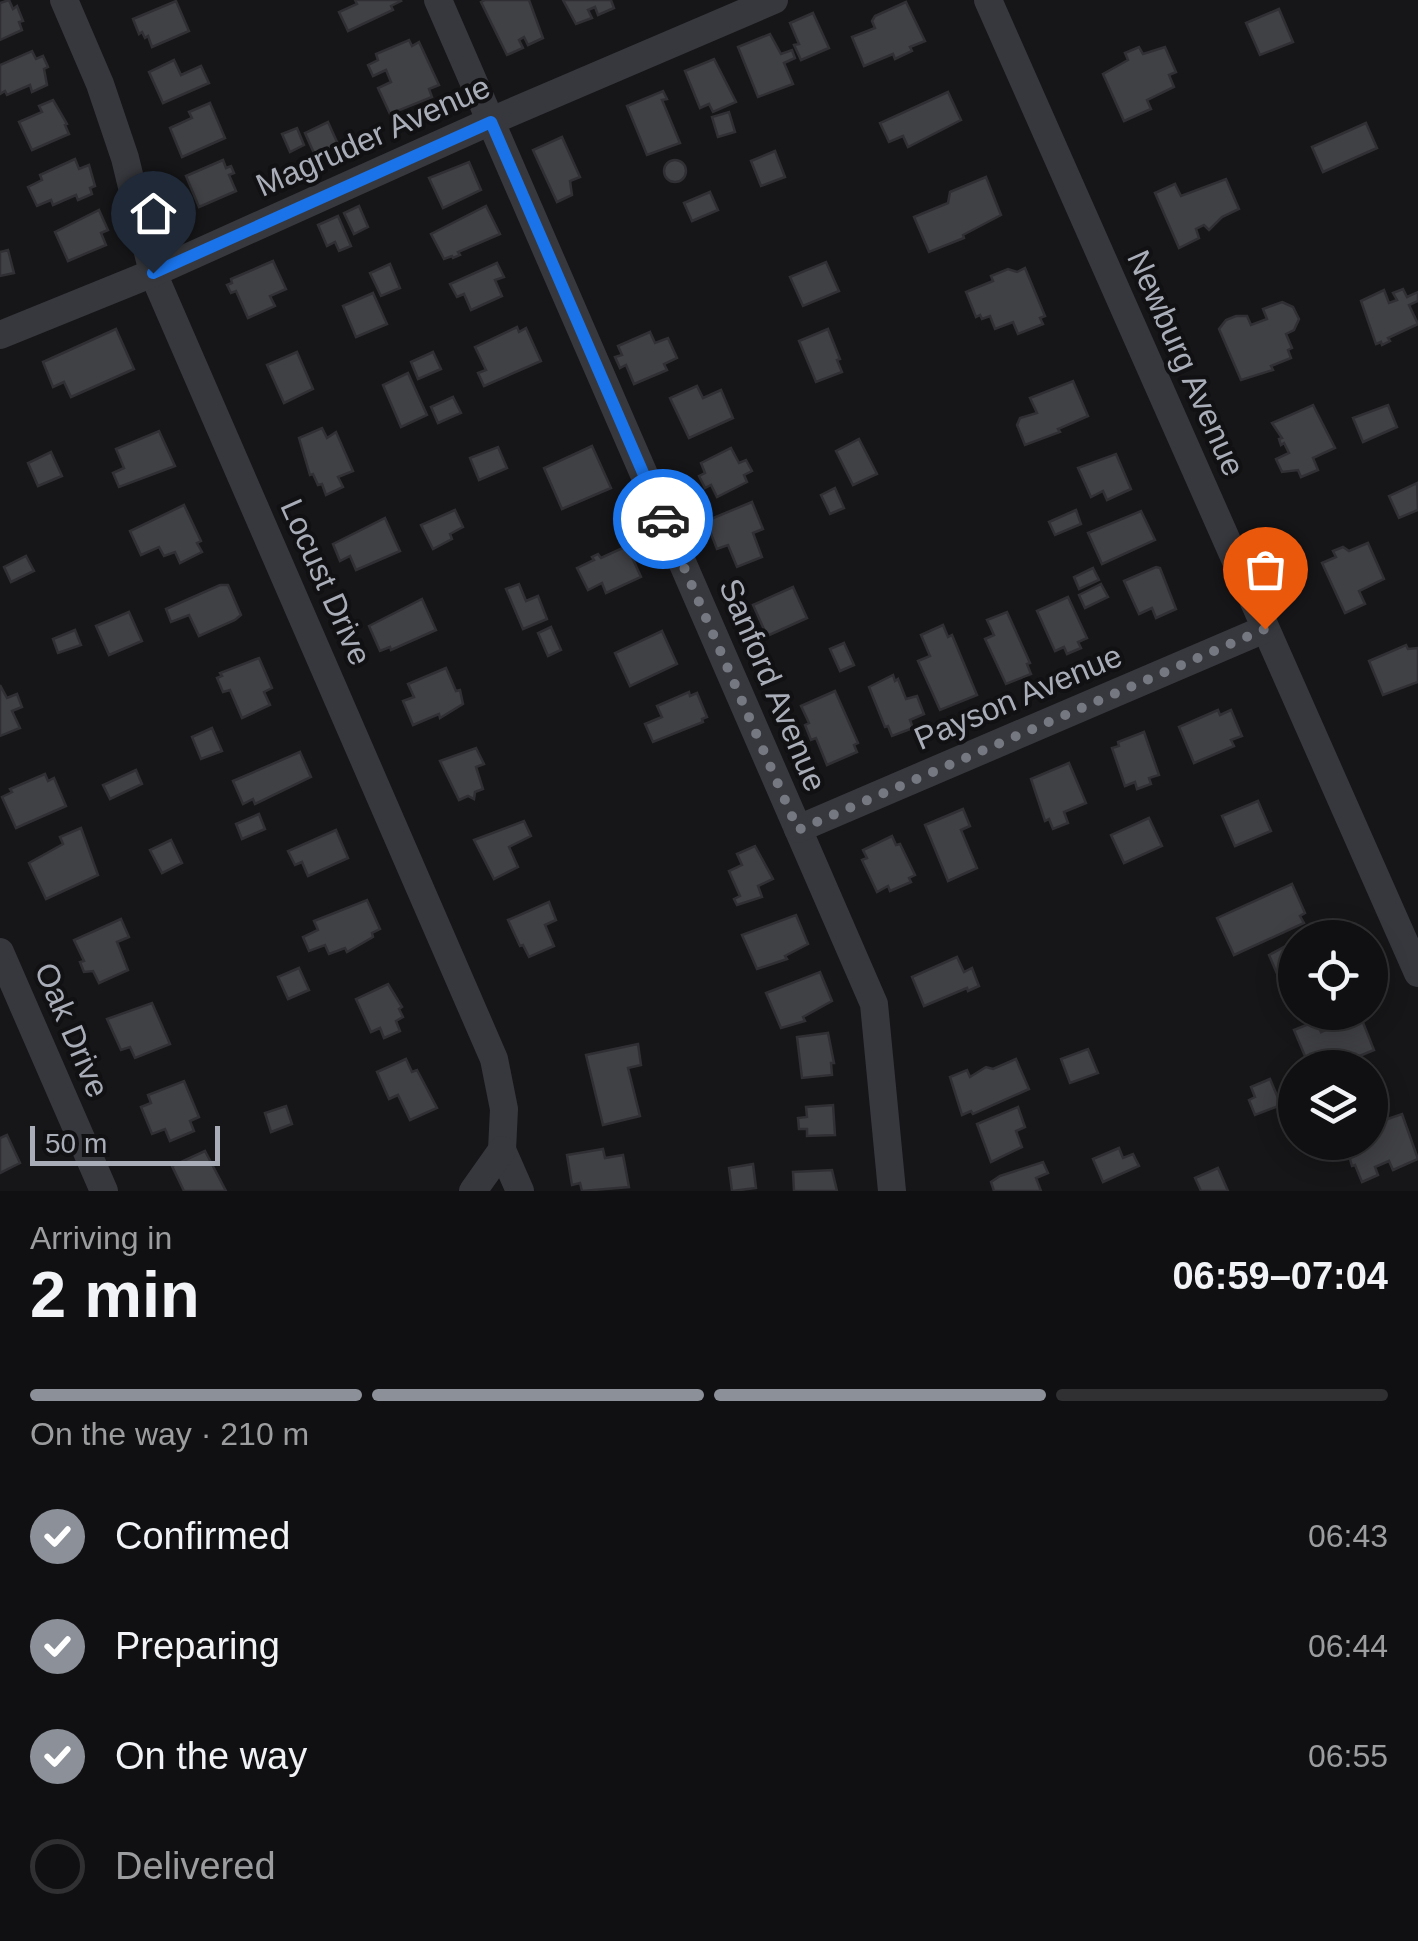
<!DOCTYPE html>
<meta charset="utf-8">
<style>
:root{--surface:#101012;--page:#1e1e20;--text:#f1f3f6;--muted:#9c9d9f;--line:#303032;--accent:#8c9099}
body{margin:0;font-family:Helvetica,sans-serif;background:var(--page);color:var(--text);height:100vh;display:flex;flex-direction:column;font-size:38px;white-space:nowrap}
*{box-sizing:border-box;margin:0}
p{font-size:32px;color:var(--muted)}
.icon{flex:none;width:55px;height:55px;fill:none;stroke:currentColor;stroke-width:2;stroke-linecap:round;stroke-linejoin:round}
.map{position:relative;height:1191px;overflow:hidden}
.sheet{display:flex;flex-direction:column;background:var(--surface);flex:1}
.sheet>*{flex:none}
.tools{position:absolute;left:1278px;top:920px;display:grid;gap:20px}
.tools a{display:grid;place-items:center;width:110px;height:110px;border-radius:50%;background:var(--surface);box-shadow:0 5px 25px #0003,0 0 0 2px var(--line);font-size:50px}
.scale{position:absolute;left:30px;bottom:25px;width:190px;box-sizing:border-box;padding-left:10px;border:5px solid #a8adb8;border-top:0;font-size:28px;line-height:35px;white-space:nowrap;color:#a8adb8;-webkit-text-stroke:8px #111113;paint-order:stroke}
.pin{position:absolute;display:grid;place-items:center;width:85px;height:85px;color:#fff;margin:-102px -42px;border-radius:50% 50% 50% 0;rotate:-45deg;box-shadow:0 0 10px #0007}
.pin .icon{rotate:45deg}
.courier{position:absolute;display:grid;place-items:center;width:100px;height:100px;margin:-50px;border:8px solid #1a73e8;border-radius:50%;background:#fff;color:#222;box-shadow:0 2px 12px #0007}
.summary em{font-style:normal;font-weight:700}
.summary div{display:flex;flex-direction:column-reverse}
.summary{display:flex;align-items:center;justify-content:space-between;height:170px;padding:0 30px}
h1{font-size:65px;font-weight:700;line-height:75px}
.bar{display:grid;grid-template-columns:repeat(4,1fr);gap:15px 10px;align-content:center;height:120px;padding:0 30px}
.bar i{height:12px;border-radius:8px;background:var(--line)}
.bar .active{background:var(--accent)}
.bar p{grid-column:span 4}
ol{padding:0 30px;list-style:none}
li{display:flex;align-items:center;gap:30px;height:110px}
li p{margin-inline-start:auto}
li .icon{padding:10px;border-radius:50%;background:var(--accent);color:#fff;stroke-width:4}
li:last-child{color:var(--muted)}
li i{width:55px;height:55px;border:5px solid var(--line);border-radius:50%}
.map>svg:first-child{display:block}
</style>
<div class="map">
<svg width="1418" height="1191" viewBox="0 0 1418 1191">
<rect width="100%" height="100%" fill="#161618"/>
<g fill="#404145" stroke="#303034" stroke-width="2.5">
<polygon points="9,0 13,9 17,6 23,21 19,22 22,30 0,40 0,3"/>
<polygon points="355,0 400,0 401,1 391,6 393,10 348,31 339,12 357,4"/>
<polygon points="485,0 529,0 543,38 528,45 524,37 519,40 523,48 507,55 481,2"/>
<polygon points="563,0 611,0 614,8 598,15 595,7 588,10 592,18 576,24"/>
<polygon points="176,1 189,31 152,47 148,36 145,38 142,32 139,34 133,19"/>
<polygon points="906,2 925,41 910,47 912,51 895,59 893,54 864,66 852,37 875,28 872,21 875,16"/>
<polygon points="1279,9 1293,42 1260,55 1246,23"/>
<polygon points="813,13 829,48 801,60 794,45 799,44 790,23"/>
<polygon points="770,34 781,54 792,50 795,58 784,63 793,84 758,97 738,47"/>
<polygon points="409,40 412,46 419,42 439,85 429,89 432,97 390,114 378,88 391,82 386,70 373,76 368,65 378,60 376,54"/>
<polygon points="1139,47 1143,54 1165,47 1176,72 1169,75 1174,87 1147,100 1151,109 1124,121 1103,74 1128,60 1125,53"/>
<polygon points="32,51 36,59 43,56 48,67 44,69 47,85 32,92 30,85 7,95 5,91 0,94 0,65"/>
<polygon points="714,59 736,102 713,112 709,104 700,108 685,71"/>
<polygon points="174,60 181,75 201,66 209,83 163,103 149,72"/>
<polygon points="663,91 667,99 662,100 680,143 647,155 627,106"/>
<polygon points="948,92 961,120 908,147 903,136 889,142 880,123"/>
<polygon points="53,100 67,124 65,125 69,134 32,150 19,122 42,112 39,106"/>
<polygon points="210,103 225,138 182,157 170,128 192,118 189,112"/>
<polygon points="729,112 735,132 718,137 712,117"/>
<polygon points="328,122 341,151 318,162 305,133"/>
<polygon points="1366,123 1377,148 1323,172 1312,147"/>
<polygon points="297,128 304,145 290,152 282,134"/>
<polygon points="562,137 580,177 570,181 572,195 557,202 533,150"/>
<polygon points="775,151 785,177 761,186 751,161"/>
<polygon points="75,159 79,169 89,165 95,186 90,188 92,194 78,200 76,195 53,205 51,200 37,206 28,187 42,180 40,175"/>
<circle cx="675" cy="171" r="11"/>
<polygon points="223,160 226,168 231,166 234,173 229,175 236,191 199,207 186,176"/>
<polygon points="469,162 481,190 443,208 429,178"/>
<polygon points="986,177 1001,215 963,235 964,238 929,252 914,217 948,203 950,192"/>
<polygon points="1226,179 1239,209 1222,217 1209,230 1204,225 1196,229 1199,238 1179,248 1155,193 1175,184 1181,196"/>
<polygon points="710,192 718,210 692,221 684,203"/>
<polygon points="359,206 368,227 354,234 344,213"/>
<polygon points="486,206 500,234 458,252 460,255 453,258 452,256 444,259 431,234"/>
<polygon points="99,210 108,230 101,233 106,245 68,261 55,232"/>
<polygon points="338,216 351,246 339,251 335,242 327,246 318,225"/>
<polygon points="8,250 14,273 0,276 0,252"/>
<polygon points="273,261 286,289 270,296 275,306 248,318 236,291 231,293 227,285 232,283 231,279"/>
<polygon points="826,262 839,291 803,306 790,277"/>
<polygon points="497,263 504,277 495,280 502,296 471,310 464,294 457,297 450,284"/>
<polygon points="390,264 400,288 381,296 370,273"/>
<polygon points="1025,268 1045,316 1040,318 1043,324 1018,334 1013,322 995,329 990,316 982,319 980,315 976,317 966,292 993,281 991,276 1008,269 1017,272"/>
<polygon points="1403,289 1407,297 1418,292 1418,301 1409,305 1418,324 1388,338 1390,341 1382,345 1381,342 1376,344 1361,301 1384,290 1389,303 1397,300 1393,293"/>
<polygon points="373,293 387,324 356,337 343,306"/>
<polygon points="1282,302 1293,307 1299,319 1294,330 1286,334 1292,348 1288,350 1291,358 1271,366 1273,370 1241,380 1219,329 1226,320 1236,316 1247,316 1251,325 1267,319 1263,309"/>
<polygon points="517,327 519,332 526,328 541,361 484,386 478,373 486,370 475,347"/>
<polygon points="116,329 134,369 71,397 64,382 53,387 43,362"/>
<polygon points="828,329 840,359 837,360 842,372 816,382 799,341"/>
<polygon points="650,332 655,343 668,338 677,358 664,364 667,370 634,384 626,365 620,368 615,357 622,355 618,346"/>
<polygon points="297,352 313,389 284,403 267,365"/>
<polygon points="433,352 441,369 418,379 411,362"/>
<polygon points="408,373 427,415 401,427 383,385"/>
<polygon points="1073,381 1088,416 1058,429 1060,432 1025,445 1017,425 1020,418 1037,413 1030,398"/>
<polygon points="697,386 703,398 721,390 733,418 689,438 670,398"/>
<polygon points="453,397 461,413 438,423 431,407"/>
<polygon points="1313,405 1335,448 1313,458 1318,470 1301,477 1298,470 1282,472 1276,459 1289,453 1284,443 1281,445 1279,439 1282,438 1272,423"/>
<polygon points="1388,405 1397,427 1363,442 1353,418"/>
<polygon points="322,428 327,438 336,432 353,471 338,477 343,487 326,495 322,484 318,485 313,474 310,475 299,438"/>
<polygon points="159,431 175,466 119,487 113,473 124,468 116,449"/>
<polygon points="859,439 877,474 853,485 836,451"/>
<polygon points="592,446 611,488 562,509 544,468"/>
<polygon points="498,447 507,468 479,480 470,458"/>
<polygon points="731,448 739,463 746,460 752,471 744,475 747,482 717,497 711,485 705,488 699,476 705,473 701,463"/>
<polygon points="51,452 62,476 38,486 28,463"/>
<polygon points="1116,454 1131,489 1107,500 1103,491 1091,497 1078,468"/>
<polygon points="1417,483 1418,510 1399,518 1389,496"/>
<polygon points="835,488 844,508 830,514 821,495"/>
<polygon points="752,502 763,529 753,533 762,557 737,567 728,545 717,549 706,521"/>
<polygon points="184,505 201,541 197,543 202,552 180,563 175,552 164,556 159,547 141,555 130,531"/>
<polygon points="455,510 463,527 450,534 452,539 433,549 421,525"/>
<polygon points="1076,510 1081,524 1055,535 1049,522"/>
<polygon points="1141,511 1155,540 1102,564 1088,533"/>
<polygon points="385,518 400,551 356,570 350,556 340,561 333,544"/>
<polygon points="1368,543 1384,579 1359,591 1365,604 1345,613 1322,563 1336,557 1333,551 1343,547 1349,551"/>
<polygon points="627,546 641,577 606,593 602,583 588,590 577,568 594,560 592,557 598,554 601,558"/>
<polygon points="26,556 34,571 11,582 4,567"/>
<polygon points="1156,567 1160,568 1176,609 1156,618 1152,608 1139,614 1124,581"/>
<polygon points="1093,568 1099,580 1079,589 1074,577"/>
<polygon points="519,584 526,601 538,596 547,619 523,629 506,589"/>
<polygon points="1101,584 1108,597 1085,608 1079,595"/>
<polygon points="220,585 228,585 241,615 235,620 199,636 189,615 171,622 166,609"/>
<polygon points="793,587 807,618 767,636 753,605"/>
<polygon points="1068,597 1087,638 1078,642 1081,648 1067,654 1064,647 1055,651 1037,611"/>
<polygon points="422,599 436,630 391,650 390,647 380,651 369,626"/>
<polygon points="129,612 142,641 109,655 96,626"/>
<polygon points="1007,612 1030,663 1027,664 1031,674 1006,684 985,639 994,635 987,620"/>
<polygon points="943,625 948,637 952,635 977,695 940,710 918,661 930,656 921,635"/>
<polygon points="551,627 561,650 548,656 538,633"/>
<polygon points="75,630 81,645 58,653 53,639"/>
<polygon points="662,631 677,664 630,686 615,653"/>
<polygon points="844,643 854,665 840,671 830,649"/>
<polygon points="1406,645 1408,649 1418,648 1418,682 1383,695 1369,661"/>
<polygon points="259,658 272,688 264,692 270,705 242,718 230,690 223,692 217,678 222,676 220,673"/>
<polygon points="446,668 456,691 460,690 463,704 440,718 439,714 413,725 403,701 414,697 408,684"/>
<polygon points="893,675 895,681 898,679 906,699 917,696 924,714 910,720 913,728 892,736 888,726 885,727 869,687"/>
<polygon points="0,685 7,698 17,694 22,707 12,711 20,728 0,736"/>
<polygon points="835,691 858,743 854,745 857,752 827,765 816,738 811,740 805,725 809,723 801,706"/>
<polygon points="689,692 690,696 697,693 707,717 702,719 703,722 653,742 645,724 662,717 657,706"/>
<polygon points="1218,710 1220,715 1231,710 1242,736 1231,740 1234,746 1194,763 1179,727"/>
<polygon points="212,728 222,751 201,759 192,737"/>
<polygon points="1144,732 1159,775 1149,778 1151,784 1137,789 1135,782 1125,786 1112,748 1119,746 1118,742"/>
<polygon points="476,748 484,764 476,767 483,789 475,792 474,799 468,796 459,800 440,761"/>
<polygon points="300,752 311,777 255,804 253,799 243,804 233,781"/>
<polygon points="1069,763 1086,803 1064,812 1068,823 1053,829 1049,819 1045,821 1031,779"/>
<polygon points="136,770 142,784 110,799 103,785"/>
<polygon points="45,774 48,781 54,778 66,806 16,828 2,797 12,792 10,789"/>
<polygon points="1258,801 1271,831 1235,846 1222,816"/>
<polygon points="963,809 970,826 961,830 977,868 948,881 925,825"/>
<polygon points="259,814 265,829 242,839 236,824"/>
<polygon points="1149,818 1162,846 1124,863 1111,835"/>
<polygon points="524,821 531,836 509,847 518,867 494,879 474,840"/>
<polygon points="81,828 98,875 46,899 29,863 63,844 60,837"/>
<polygon points="336,830 348,858 308,876 302,862 295,865 288,851"/>
<polygon points="892,836 896,845 900,844 915,875 909,878 911,882 890,891 888,886 877,892 862,860 867,858 863,850"/>
<polygon points="171,840 182,863 162,873 150,850"/>
<polygon points="755,846 773,879 758,886 762,897 737,905 734,899 740,896 729,871 742,865 737,854"/>
<polygon points="1292,884 1305,913 1300,916 1304,923 1234,955 1217,918"/>
<polygon points="367,900 380,929 372,933 373,937 347,952 345,948 329,954 325,945 309,951 303,937 318,930 314,921"/>
<polygon points="549,902 556,920 545,925 554,946 529,957 523,945 520,946 508,920"/>
<polygon points="796,915 808,944 785,956 787,959 757,969 742,935"/>
<polygon points="121,919 129,937 117,942 128,970 99,983 93,971 84,972 80,962 84,961 74,940"/>
<polygon points="1295,941 1295,987 1285,992 1269,955"/>
<polygon points="957,957 964,972 972,968 979,986 968,991 967,988 924,1006 912,977"/>
<polygon points="299,968 309,990 288,999 278,977"/>
<polygon points="820,972 832,1001 803,1017 805,1021 781,1028 766,993"/>
<polygon points="388,984 402,1007 399,1009 403,1017 396,1021 400,1031 384,1038 380,1028 371,1032 356,999"/>
<polygon points="152,1003 170,1044 135,1058 130,1047 121,1050 107,1019"/>
<polygon points="1360,1015 1374,1050 1345,1062 1347,1066 1342,1068 1310,1068 1294,1030 1316,1021 1321,1032"/>
<polygon points="828,1033 834,1063 831,1063 832,1075 802,1078 797,1037"/>
<polygon points="638,1044 641,1065 628,1068 640,1116 603,1125 586,1055"/>
<polygon points="1088,1049 1098,1073 1070,1083 1061,1059"/>
<polygon points="406,1059 412,1072 417,1070 437,1108 410,1120 398,1095 389,1099 377,1072"/>
<polygon points="1016,1059 1029,1089 973,1114 971,1111 962,1115 950,1077 967,1070 970,1077 986,1067 993,1069"/>
<polygon points="1270,1079 1281,1105 1255,1115 1249,1100 1255,1097 1251,1087"/>
<polygon points="184,1081 199,1117 190,1121 194,1131 170,1141 165,1129 152,1134 141,1107 151,1103 148,1095"/>
<polygon points="833,1105 835,1135 807,1136 807,1129 799,1129 798,1118 807,1117 806,1107"/>
<polygon points="286,1106 292,1124 271,1132 265,1113"/>
<polygon points="1018,1107 1025,1127 1016,1131 1022,1147 991,1162 977,1124"/>
<polygon points="1402,1114 1418,1159 1393,1170 1389,1161 1375,1167 1378,1175 1362,1182 1355,1165 1352,1166 1345,1142 1370,1142 1370,1125"/>
<polygon points="7,1135 20,1163 0,1173 0,1138"/>
<polygon points="1119,1148 1123,1158 1133,1154 1139,1166 1103,1182 1093,1159"/>
<polygon points="603,1149 605,1158 623,1155 629,1187 582,1191 580,1183 572,1185 567,1155"/>
<polygon points="205,1151 226,1191 184,1191 172,1166"/>
<polygon points="1043,1162 1048,1173 1036,1178 1041,1191 994,1191 991,1182 1000,1176"/>
<polygon points="753,1164 756,1188 732,1191 729,1168"/>
<polygon points="1218,1168 1228,1191 1201,1191 1195,1178"/>
<polygon points="832,1170 837,1191 794,1191 793,1172"/>
</g>
<g fill="none" stroke-linecap="round" stroke-linejoin="round">
<g stroke="#37383d" stroke-width="28">
<polyline points="64,0 100,84 125,158 153,273 494,1059 504,1109 502,1150 520,1191"/>
<polyline points="438,0 874,1004 892,1191"/>
<polyline points="988,0 1418,973"/>
<polyline points="0,335 153,273 491,121 774,0"/>
<polyline points="798,829 1265,629"/>
<polyline points="0,952 104,1191"/>
<polyline points="473,1191 502,1150"/>
</g>
</g>
<g fill="none" stroke-linecap="round" stroke-linejoin="round">
<polyline stroke="#757880" stroke-width="10" stroke-dasharray="0 18" points="663,519 798,830 1265,629"/>
<polyline stroke="#1a73e8" stroke-width="12" points="153,273 491,122 663,519"/>
</g>
<g text-anchor="middle" stroke-width="8" stroke-linejoin="round" paint-order="stroke">
<g font-size="32" fill="#a8adb8" stroke="#111113">
<text transform="translate(373 136) rotate(-24)" y="11">Magruder Avenue</text>
<text transform="translate(1186 363) rotate(66)" y="11">Newburg Avenue</text>
<text transform="translate(326 582) rotate(66)" y="11">Locust Drive</text>
<text transform="translate(773 685) rotate(67)" y="11">Sanford Avenue</text>
<text transform="translate(1018 697) rotate(-23)" y="11">Payson Avenue</text>
<text transform="translate(72 1030) rotate(67)" y="11">Oak Drive</text>
</g>
</g>
</svg>
<div class="tools">
<a><svg class="icon" aria-label="locate" viewBox="0 0 24 24"><circle cx="12" cy="12" r="6"/><path d="M12 2v4M12 18v4M2 12h4M18 12h4"/></svg></a>
<a><svg class="icon" aria-label="layers" viewBox="0 0 24 24"><path d="M12 4l9 5-9 5-9-5zM3 14l9 5 9-5"/></svg></a>
</div>
<div class="scale">50 m</div>
<div class="pin" style="left:1265px;top:629px;background:#ea580c"><svg class="icon" aria-label="bag" viewBox="0 0 24 24"><path d="M5 8h14l-1 12H6zM9 8a3 3 0 0 1 6 0"/></svg></div>
<div class="pin" style="left:153px;top:273px;background:#1f2937"><svg class="icon" aria-label="home" viewBox="0 0 24 24"><path d="M3 11l9-7 9 7M6 9v11h12V9"/></svg></div>
<div class="courier" style="left:663px;top:519px"><svg class="icon" aria-label="car" viewBox="0 0 24 24"><path d="M5 17H2v-5l4-1 3-4h7l3 4 3 1v5h-3M9 17h6M6 11h13"/><circle cx="7" cy="17" r="2"/><circle cx="17" cy="17" r="2"/></svg></div>
</div>
<section class="sheet">
<div class="summary"><div><h1>2 min</h1><p>Arriving in</p></div><em>06:59–07:04</em></div>
<div class="bar"><i class="active"></i><i class="active"></i><i class="active"></i><i></i><p>On the way · 210 m</p></div>
<ol>
<li><svg class="icon" aria-label="check" viewBox="0 0 24 24"><path d="M5 12l5 5 9-10"/></svg>Confirmed<p>06:43</p></li>
<li><svg class="icon" aria-label="check" viewBox="0 0 24 24"><path d="M5 12l5 5 9-10"/></svg>Preparing<p>06:44</p></li>
<li><svg class="icon" aria-label="check" viewBox="0 0 24 24"><path d="M5 12l5 5 9-10"/></svg>On the way<p>06:55</p></li>
<li><i></i>Delivered</li>
</ol>
</section>
